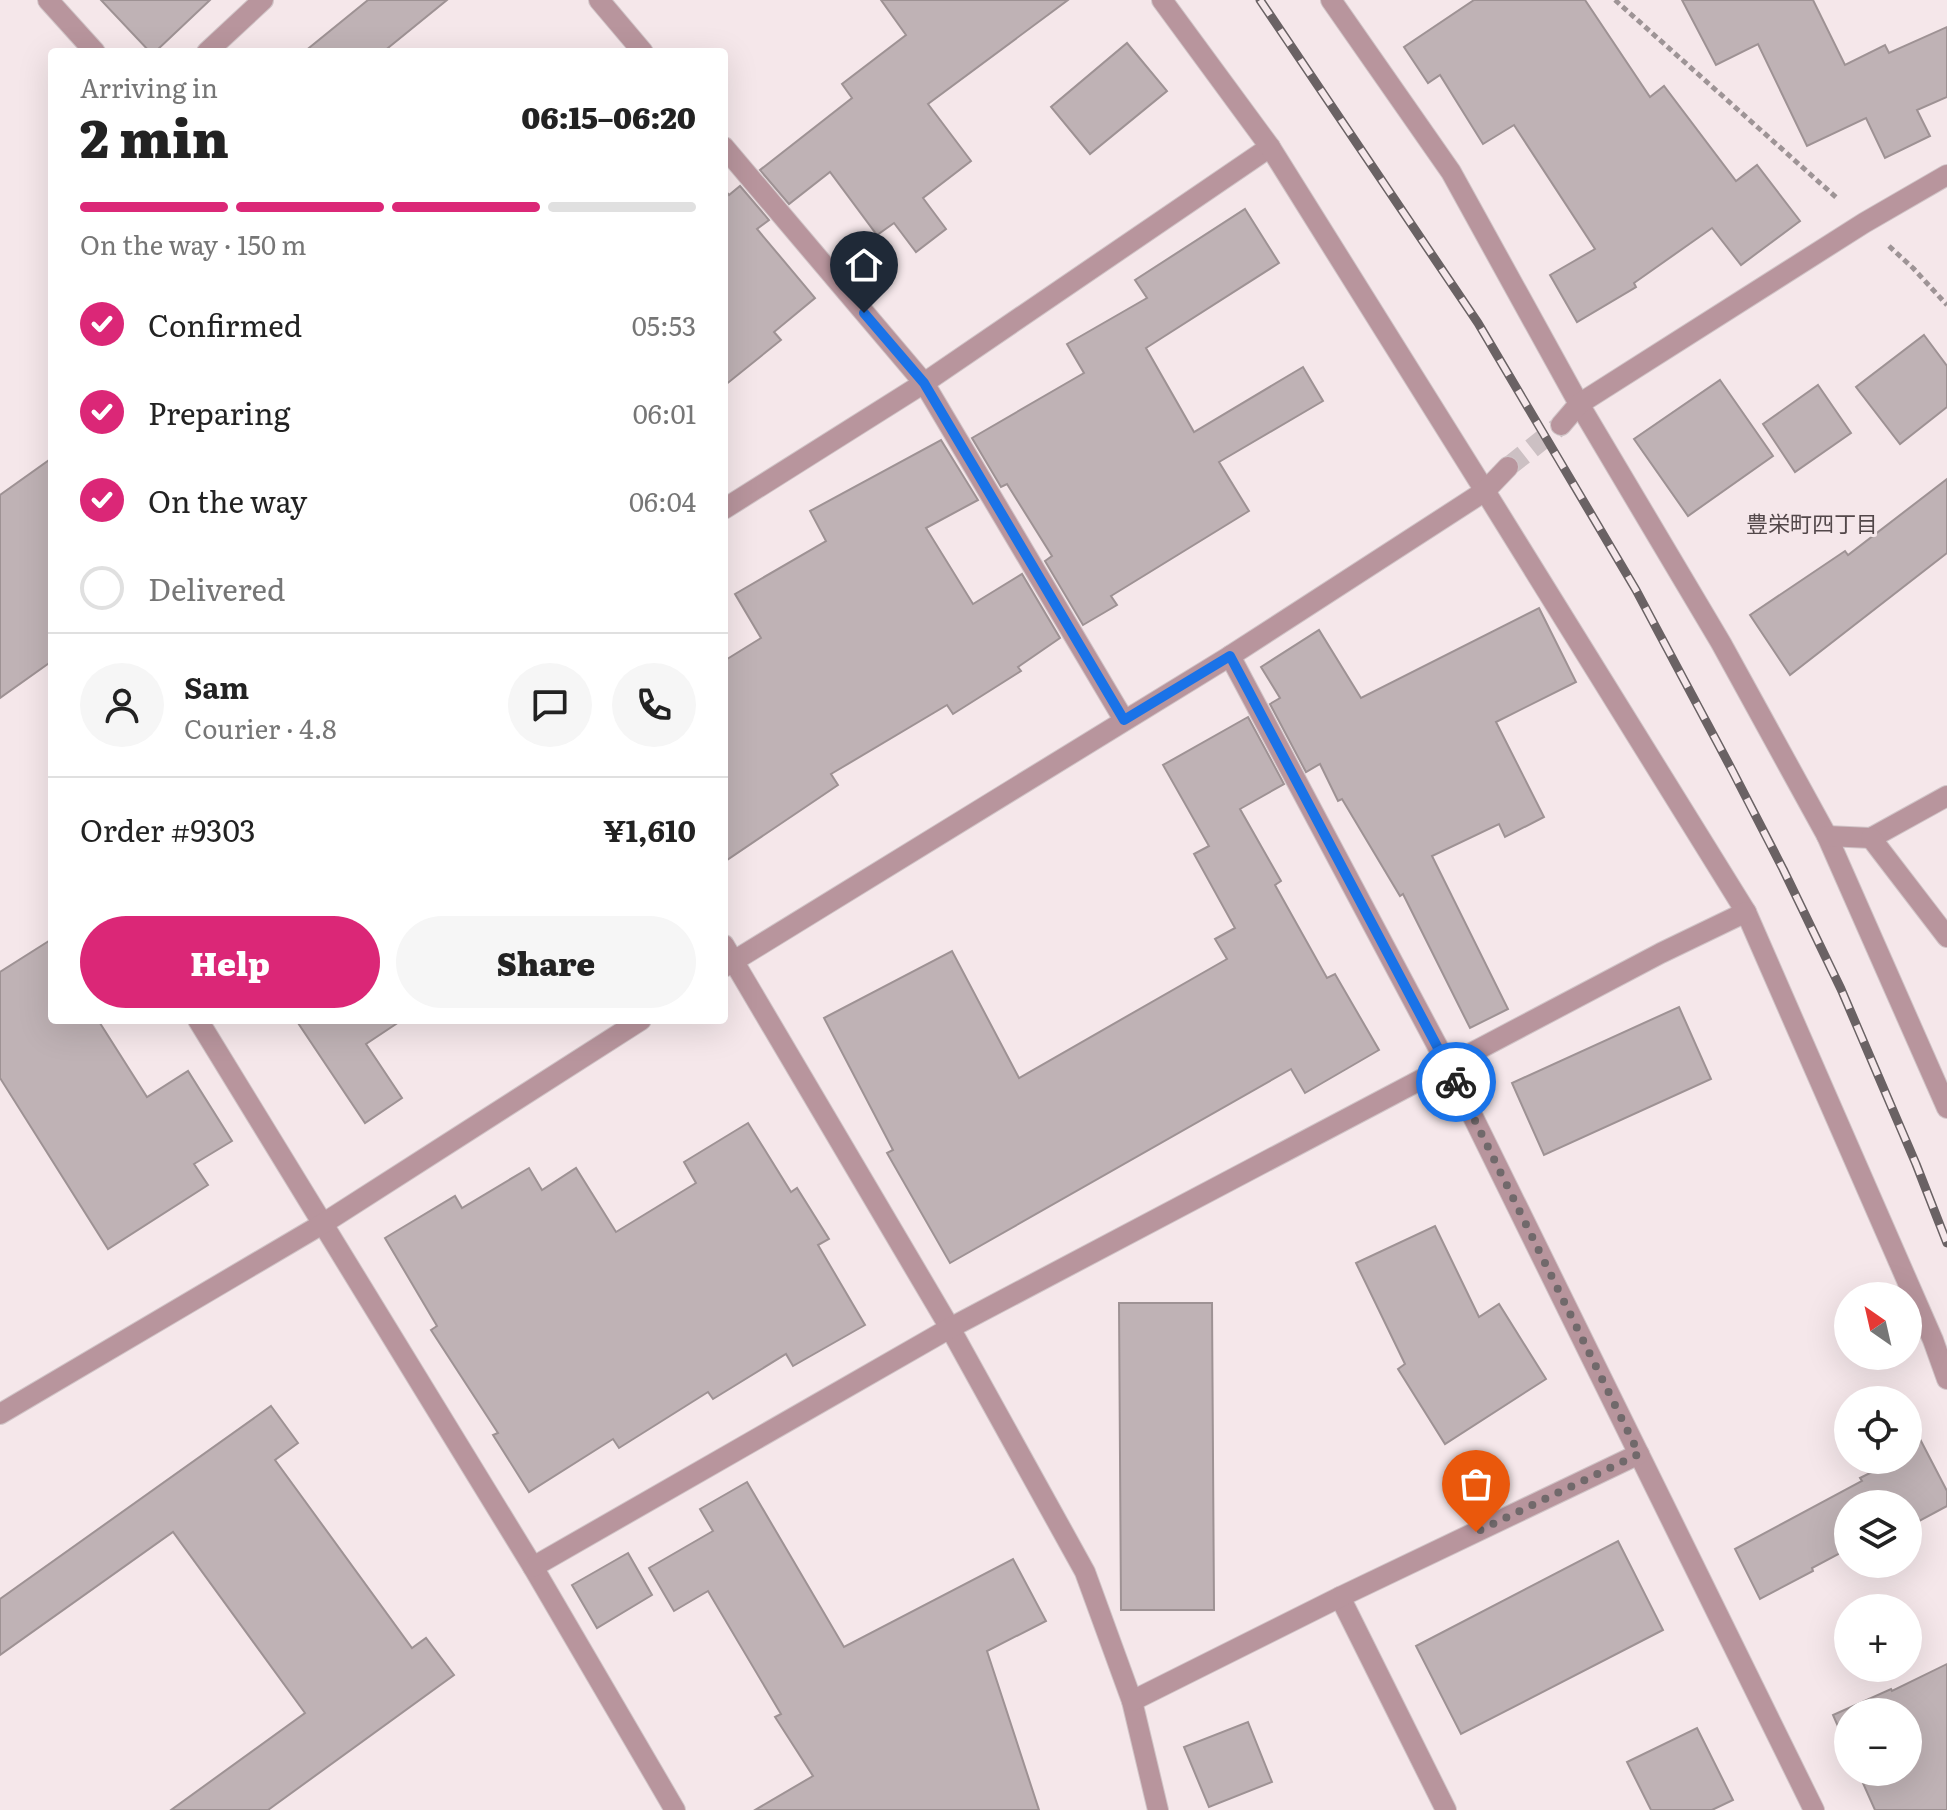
<!DOCTYPE html>
<meta charset="utf-8">
<style>
:root{--surface:#fff;--page:#f6f6f6;--text:#222;--muted:#767676;--line:#e0e0e0;--accent:#db2777}
body{margin:0;font-family:Literata,"Noto Sans JP",serif;background:var(--page);color:var(--text);height:100vh;display:flex;flex-direction:column;font-size:30px;white-space:nowrap}
*{box-sizing:border-box;margin:0}
p{font-size:26px;color:var(--muted)}
.icon{flex:none;width:44px;height:44px;fill:none;stroke:currentColor;stroke-width:2;stroke-linecap:round;stroke-linejoin:round}
.map{position:relative;flex:1;overflow:hidden}
.sheet{position:absolute;left:48px;top:48px;width:680px;height:976px;display:flex;flex-direction:column;background:var(--surface);border-radius:8px;box-shadow:0 8px 32px #0002}
.sheet>*{flex:none}
.needle{width:52px;rotate:326deg}
.tools{position:absolute;left:1834px;top:1282px;display:grid;gap:16px}
.tools a{display:grid;place-items:center;width:88px;height:88px;border-radius:50%;background:var(--surface);box-shadow:0 8px 32px #0002;font-size:40px}
.pin{position:absolute;display:grid;place-items:center;width:68px;height:68px;color:#fff;margin:-82px -34px;border-radius:50% 50% 50% 0;rotate:-45deg;box-shadow:0 0 8px #0007}
.pin .icon{rotate:45deg}
.courier{position:absolute;display:grid;place-items:center;width:80px;height:80px;margin:-40px;border:6px solid #1a73e8;border-radius:50%;background:#fff;color:#222;box-shadow:0 2px 10px #0007}
.headline em{font-style:normal;font-weight:800}
.headline div{display:flex;flex-direction:column-reverse}
.headline{display:flex;align-items:center;justify-content:space-between;height:136px;padding:0 32px}
h1{font-size:52px;font-weight:800;line-height:60px}
.bar{display:grid;grid-template-columns:repeat(4,1fr);gap:12px 8px;align-content:center;height:96px;padding:0 32px}
.bar i{height:10px;border-radius:6px;background:var(--line)}
.bar .selected{background:var(--accent)}
.bar p{grid-column:span 4}
.line{display:flex;align-items:center;gap:20px;padding:0 32px;border-top:2px solid var(--line)}
.line div{flex:1}
.round{display:grid;place-items:center;flex:none;width:84px;height:84px;border-radius:42px;background:var(--page)}
ol{padding:0 32px;list-style:none}
li{display:flex;align-items:center;gap:24px;height:88px}
li p{margin-inline-start:auto}
li .icon{padding:8px;border-radius:50%;background:var(--accent);color:#fff;stroke-width:4}
li:last-child{color:var(--muted)}
li i{width:44px;height:44px;border:4px solid var(--line);border-radius:50%}
.button{display:flex;gap:16px;margin-top:auto;padding:16px 32px}
.button a{flex:1;height:92px;border-radius:48px;background:var(--accent);color:#fff;font-size:32px;font-weight:800;line-height:92px;text-align:center}
.button a+a{background:var(--page);color:var(--text)}
.map>svg:first-child{display:block}
</style>
<div class="map">
<svg width="1947" height="1810" viewBox="0 0 1947 1810">
<rect width="100%" height="100%" fill="#f5e7ea"/>
<g fill="#bfb2b5" stroke="#9e9294" stroke-width="2">
<polygon points="101,0 210,0 155,52 150,52"/>
<polygon points="368,0 447,0 383,52 304,52"/>
<polygon points="881,0 1068,0 928,104 971,161 923,198 946,229 916,252 894,223 877,235 830,172 789,204 760,170 852,98 842,84 906,35"/>
<polygon points="1474,0 1585,0 1650,97 1664,86 1736,181 1757,165 1800,221 1741,265 1712,228 1634,283 1636,287 1577,322 1550,275 1595,249 1514,125 1483,144 1440,75 1428,83 1404,47"/>
<polygon points="1682,0 1813,0 1845,65 1885,45 1889,53 1947,27 1947,97 1917,110 1930,136 1885,158 1866,118 1807,146 1758,44 1716,65"/>
<polygon points="1127,43 1167,91 1090,154 1051,107"/>
<polygon points="740,186 769,220 757,229 815,298 774,332 781,340 724,386 724,189 729,195"/>
<polygon points="1245,209 1279,263 1146,348 1194,432 1303,367 1323,401 1219,462 1249,511 1111,596 1117,605 1083,625 1045,561 1052,556 1007,484 1001,487 972,438 1084,373 1067,344 1147,298 1135,280"/>
<polygon points="1924,335 1947,366 1947,407 1900,444 1856,387"/>
<polygon points="1720,380 1773,456 1688,516 1634,439"/>
<polygon points="1818,385 1851,433 1795,472 1763,424"/>
<polygon points="941,440 978,500 926,528 973,604 1022,574 1060,638 1018,667 1021,671 953,714 947,705 831,774 838,785 724,862 724,661 761,638 735,594 826,541 810,511"/>
<polygon points="52,458 52,661 0,698 0,495"/>
<polygon points="1947,479 1947,553 1790,675 1750,615 1845,551 1848,555"/>
<polygon points="1539,608 1576,682 1496,722 1544,817 1505,837 1499,824 1432,856 1508,1009 1470,1028 1403,894 1400,896 1342,799 1338,801 1320,764 1306,772 1270,704 1280,698 1261,667 1319,630 1361,698"/>
<polygon points="1248,717 1284,784 1240,809 1281,881 1275,885 1327,978 1335,974 1379,1050 1305,1093 1291,1069 950,1263 887,1153 893,1150 824,1018 952,951 1019,1078 1227,959 1215,939 1235,928 1194,854 1209,846 1163,765"/>
<polygon points="52,939 52,1020 98,1020 147,1097 188,1071 232,1141 194,1164 208,1185 108,1249 0,1078 0,972"/>
<polygon points="1679,1007 1711,1079 1544,1155 1512,1083"/>
<polygon points="296,1020 402,1020 366,1044 402,1098 365,1123"/>
<polygon points="748,1123 791,1192 797,1188 829,1239 818,1245 865,1325 793,1366 786,1354 713,1399 708,1392 619,1448 613,1439 529,1492 493,1435 498,1433 431,1330 437,1326 385,1238 455,1196 462,1208 529,1168 542,1190 576,1168 616,1232 696,1183 684,1162"/>
<polygon points="1435,1226 1479,1317 1499,1304 1546,1379 1445,1444 1398,1369 1405,1364 1356,1263"/>
<polygon points="1119,1303 1212,1303 1214,1610 1121,1610"/>
<polygon points="271,1406 298,1443 275,1460 412,1648 426,1638 454,1675 268,1810 171,1810 305,1713 173,1532 0,1655 0,1599"/>
<polygon points="1908,1416 1947,1491 1947,1506 1908,1527 1908,1504 1848,1504 1848,1549 1812,1568 1813,1571 1760,1599 1735,1549 1862,1481 1860,1478 1896,1460 1908,1460"/>
<polygon points="747,1482 844,1647 1013,1559 1046,1621 987,1651 1039,1810 755,1810 813,1776 775,1717 781,1714 708,1591 674,1611 649,1568 713,1531 700,1509"/>
<polygon points="1618,1541 1663,1630 1461,1734 1416,1646"/>
<polygon points="628,1553 652,1595 597,1628 572,1585"/>
<polygon points="1947,1664 1947,1810 1875,1810 1858,1772 1908,1772 1908,1712 1848,1712 1848,1749 1833,1715 1891,1689 1892,1691"/>
<polygon points="1248,1722 1272,1782 1209,1807 1184,1747"/>
<polygon points="1697,1728 1733,1800 1712,1810 1651,1810 1627,1762"/>
</g>
<g fill="none" stroke-linecap="round" stroke-linejoin="round">
<polyline stroke="#ccc0c3" stroke-width="20" stroke-dasharray="20 10" stroke-linecap="butt" points="1508,467 1561,425"/>
<g stroke="#d0c4c7" stroke-width="22">
<g id="minor">
<polyline points="48,0 95,52"/>
<polyline points="599,0 643,52"/>
<polyline points="207,52 263,0"/>
<polyline points="724,147 924,383 1124,720"/>
<polyline points="1579,404 1721,643 1827,836 1947,1108"/>
<polyline points="1485,491 1746,912 1933,1340 1947,1379"/>
<polyline points="724,509 924,383 1270,147"/>
<polyline points="1230,656 1448,1066 1814,1810"/>
<polyline points="1827,836 1871,838 1947,796"/>
<polyline points="1871,838 1947,937"/>
<polyline points="724,945 950,1328 1085,1572 1132,1701 1158,1810"/>
<polyline points="198,1020 533,1567 675,1810"/>
<polyline points="533,1567 950,1328 1661,953 1746,912"/>
<polyline points="1340,1597 1446,1810"/>
<polyline points="1132,1701 1340,1597 1639,1454"/>
</g>
</g>
<g stroke="#d0c4c7" stroke-width="22">
<g id="tertiary">
<polyline points="1162,0 1270,147 1485,491"/>
<polyline points="1331,0 1451,172 1579,404"/>
<polyline points="1561,425 1579,404 1864,223 1947,175"/>
<polyline points="724,967 1230,656 1485,491 1508,467"/>
<polyline points="0,1414 324,1223 641,1020"/>
</g>
</g>
<g stroke="#9e9496" stroke-width="5" stroke-dasharray="6 4" stroke-linecap="butt">
<polyline points="1615,0 1838,199"/>
<polyline points="1889,246 1913,268 1947,305"/>
</g>
<use href="#minor" stroke="#b8959d" stroke-width="20"/>
<use href="#tertiary" stroke="#b8959d" stroke-width="20"/>
<g stroke="#6a6264" stroke-width="9">
<polyline id="rail" points="1260,0 1478,323 1636,590 1732,770 1783,869 1841,989 1916,1164 1947,1243"/>
</g>
<use href="#rail" stroke="#f5e7ea" stroke-width="6" stroke-dasharray="18" stroke-linecap="butt"/>
</g>
<g fill="none" stroke-linecap="round" stroke-linejoin="round">
<polyline stroke="#71696b" stroke-width="8" stroke-dasharray="0 14.4" points="1456,1082 1639,1454 1476,1532"/>
<polyline stroke="#1a73e8" stroke-width="10" points="864,313 924,383 1124,720 1230,656 1456,1082"/>
</g>
<g text-anchor="middle" stroke-width="6" stroke-linejoin="round" paint-order="stroke">
<g font-size="22" fill="#524749" stroke="#f5e7ea">
<text x="1812" y="532">豊栄町四丁目</text>
</g>
</g>
</svg>
<div class="tools">
<a><svg class="needle" viewBox="-14 -14 28 28"><path d="M0-13l5 13h-10z" fill="#e53935"/><path d="M0 13l5-13h-10z" fill="#767676"/></svg></a>
<a><svg class="icon" aria-label="locate" viewBox="0 0 24 24"><circle cx="12" cy="12" r="6"/><path d="M12 2v4M12 18v4M2 12h4M18 12h4"/></svg></a>
<a><svg class="icon" aria-label="layers" viewBox="0 0 24 24"><path d="M12 4l9 5-9 5-9-5zM3 14l9 5 9-5"/></svg></a>
<a>+</a>
<a>−</a>
</div>
<div class="pin" style="left:1476px;top:1532px;background:#ea580c"><svg class="icon" aria-label="bag" viewBox="0 0 24 24"><path d="M5 8h14l-1 12H6zM9 8a3 3 0 0 1 6 0"/></svg></div>
<div class="pin" style="left:864px;top:313px;background:#1f2937"><svg class="icon" aria-label="home" viewBox="0 0 24 24"><path d="M3 11l9-7 9 7M6 9v11h12V9"/></svg></div>
<div class="courier" style="left:1456px;top:1082px"><svg class="icon" aria-label="bike" viewBox="0 0 24 24"><circle cx="6" cy="16" r="4"/><circle cx="18" cy="16" r="4"/><path d="M6 16l4-8h5l3 8M10 8l3 8H6M13 5h3"/></svg></div>
<section class="sheet">
<div class="headline"><div><h1>2 min</h1><p>Arriving in</p></div><em>06:15–06:20</em></div>
<div class="bar"><i class="selected"></i><i class="selected"></i><i class="selected"></i><i></i><p>On the way · 150 m</p></div>
<ol>
<li><svg class="icon" aria-label="check" viewBox="0 0 24 24"><path d="M5 12l5 5 9-10"/></svg>Confirmed<p>05:53</p></li>
<li><svg class="icon" aria-label="check" viewBox="0 0 24 24"><path d="M5 12l5 5 9-10"/></svg>Preparing<p>06:01</p></li>
<li><svg class="icon" aria-label="check" viewBox="0 0 24 24"><path d="M5 12l5 5 9-10"/></svg>On the way<p>06:04</p></li>
<li><i></i>Delivered</li>
</ol>
<div class="line" style="height:144px"><a class="round"><svg class="icon" aria-label="person" viewBox="0 0 24 24"><circle cx="12" cy="8" r="4"/><path d="M4 21q1-7 8-7t8 7"/></svg></a><div><b>Sam</b><p>Courier · 4.8</p></div><a class="round"><svg class="icon" aria-label="chat" viewBox="0 0 24 24"><path d="M4 5h16v11H9l-5 4z"/></svg></a><a class="round"><svg class="icon" aria-label="phone" viewBox="0 0 24 24"><path d="M5 4h4l2 5-3 2q2 4 5 5l2-3 5 2v4C11 20 4 13 5 4z"/></svg></a></div>
<div class="line" style="height:104px"><div>Order #9303</div><b>¥1,610</b></div>
<div class="button"><a>Help</a><a>Share</a></div>
</section>
</div>
